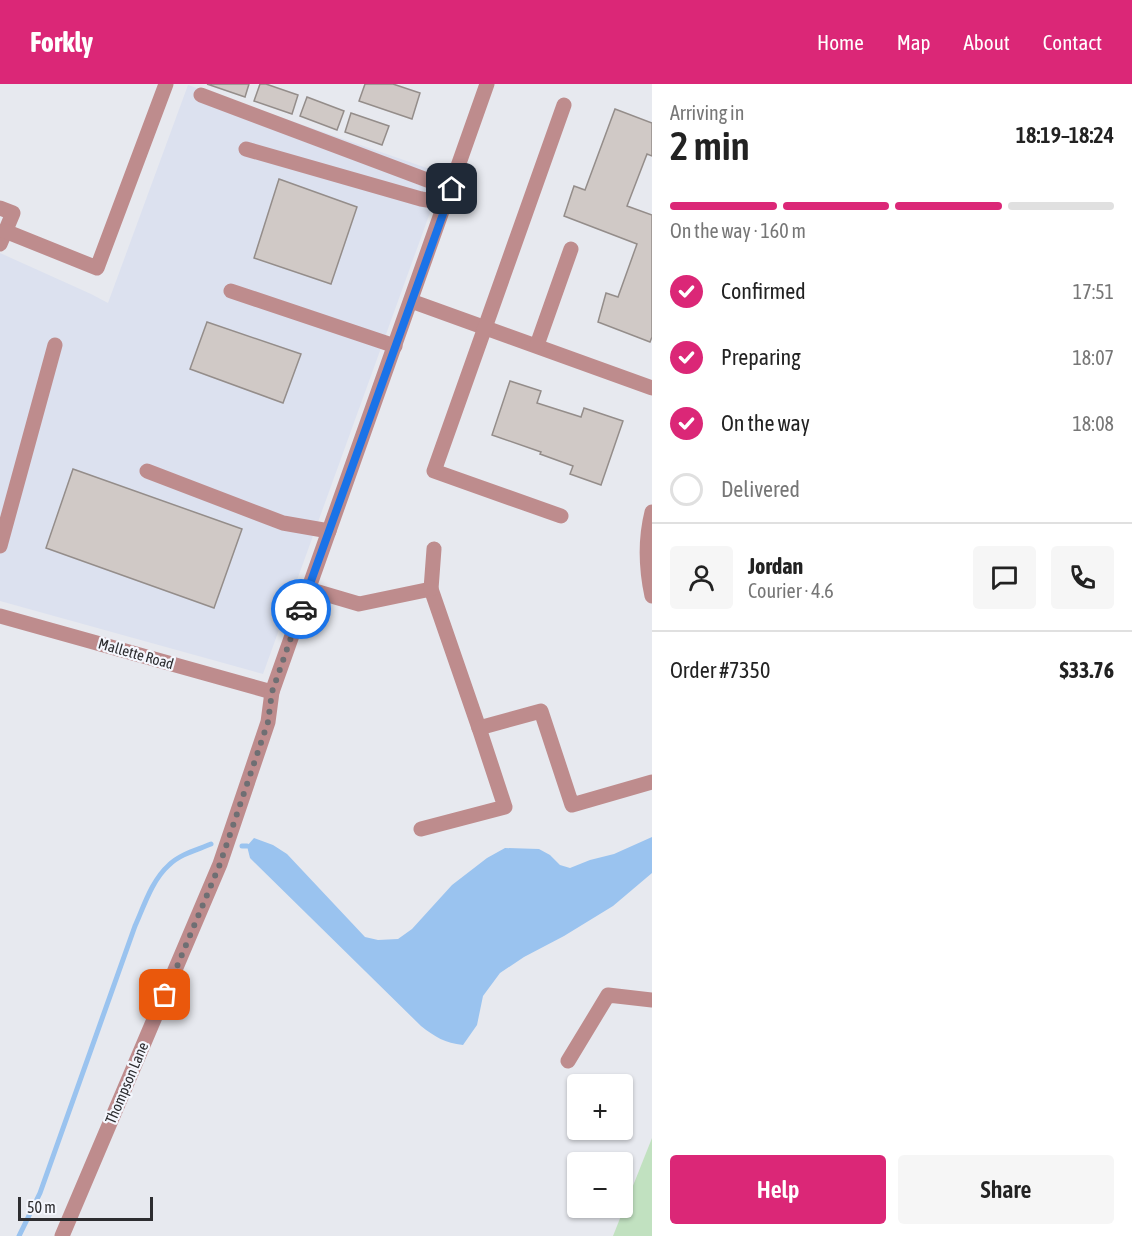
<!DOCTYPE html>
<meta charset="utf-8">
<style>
:root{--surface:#fff;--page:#f6f6f6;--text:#222;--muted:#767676;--line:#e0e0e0;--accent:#db2777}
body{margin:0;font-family:"Asap Condensed",sans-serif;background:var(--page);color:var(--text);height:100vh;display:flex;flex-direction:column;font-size:22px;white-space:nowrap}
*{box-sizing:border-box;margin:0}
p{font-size:20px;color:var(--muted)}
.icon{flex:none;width:33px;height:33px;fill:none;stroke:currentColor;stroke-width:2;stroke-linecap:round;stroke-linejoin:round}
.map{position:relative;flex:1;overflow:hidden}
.side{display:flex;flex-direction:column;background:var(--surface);width:480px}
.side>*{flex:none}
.buttons{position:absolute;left:567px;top:990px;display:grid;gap:12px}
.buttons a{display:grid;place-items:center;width:66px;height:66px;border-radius:6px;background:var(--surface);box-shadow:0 2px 4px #0004;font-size:30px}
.scale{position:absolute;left:18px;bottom:15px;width:135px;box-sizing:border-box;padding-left:6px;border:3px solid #2d2d30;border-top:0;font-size:16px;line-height:21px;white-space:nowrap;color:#2d2d30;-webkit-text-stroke:4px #f4f6fd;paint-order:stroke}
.pin{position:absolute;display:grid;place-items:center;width:51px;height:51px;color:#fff;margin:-26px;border-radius:12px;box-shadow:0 3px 9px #0006}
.courier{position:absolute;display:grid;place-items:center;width:60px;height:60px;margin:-30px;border:4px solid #1a73e8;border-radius:50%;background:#fff;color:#222;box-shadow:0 2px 8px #0007}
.head em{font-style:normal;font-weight:600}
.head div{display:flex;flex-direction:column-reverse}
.head{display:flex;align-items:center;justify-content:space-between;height:102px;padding:0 18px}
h1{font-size:39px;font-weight:600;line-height:45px}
.bar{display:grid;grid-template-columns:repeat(4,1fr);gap:9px 6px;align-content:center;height:72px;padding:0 18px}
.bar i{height:8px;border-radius:4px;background:var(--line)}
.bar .on{background:var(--accent)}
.bar p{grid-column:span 4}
.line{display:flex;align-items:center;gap:15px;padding:0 18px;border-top:2px solid var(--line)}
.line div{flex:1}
.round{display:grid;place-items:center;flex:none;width:63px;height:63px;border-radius:6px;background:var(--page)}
ol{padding:0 18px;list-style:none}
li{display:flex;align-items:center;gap:18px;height:66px}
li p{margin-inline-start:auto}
li .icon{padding:6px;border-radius:50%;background:var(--accent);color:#fff;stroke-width:4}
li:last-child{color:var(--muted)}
li i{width:33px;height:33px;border:3px solid var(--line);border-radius:50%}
.button{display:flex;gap:12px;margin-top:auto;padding:12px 18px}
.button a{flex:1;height:69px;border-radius:6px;background:var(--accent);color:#fff;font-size:24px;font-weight:600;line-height:69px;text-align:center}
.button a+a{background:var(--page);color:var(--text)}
header{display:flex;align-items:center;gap:36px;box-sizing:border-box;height:84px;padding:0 30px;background:var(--accent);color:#fff}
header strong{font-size:28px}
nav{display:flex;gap:33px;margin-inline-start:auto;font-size:21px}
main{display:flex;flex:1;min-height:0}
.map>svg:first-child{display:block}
</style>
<header>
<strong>Forkly</strong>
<nav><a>Home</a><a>Map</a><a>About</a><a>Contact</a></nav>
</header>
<main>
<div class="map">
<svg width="652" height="1152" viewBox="0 0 652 1152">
<rect width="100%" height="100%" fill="#e7e9ef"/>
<polygon fill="#dce1ef" points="188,1 444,90 263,590 0,517 0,169 91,210 108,219"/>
<polygon fill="#c1e1c0" points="652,1054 652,1152 613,1152"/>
<path fill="#9ac3ef" d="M652 753V789L613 822 564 852 524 873 500 889 483 912 477 941 463 961C445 959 435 953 421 942L250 774 247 762 254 754 273 761 287 770 365 853 378 856 398 855 412 845 452 801 487 774 505 764 539 765 550 771 560 781 570 784 590 776 614 770Z"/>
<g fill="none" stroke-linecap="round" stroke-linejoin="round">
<g stroke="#9ac3ef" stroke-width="5">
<polyline points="242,762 247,762"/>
<path d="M19 1152 40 1109 135 842C144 822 152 796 169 781 180 770 197 766 211 760"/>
</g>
</g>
<g fill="#d0c9c6" stroke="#948d8a" stroke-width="1.5">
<polygon points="207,0 249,0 245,13"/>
<polygon points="260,0 266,0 298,11 292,30 254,17"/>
<polygon points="365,0 393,0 420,9 412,35 359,17"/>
<polygon points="307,13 344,27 337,46 300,32"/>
<polygon points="615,25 652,39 652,72 647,70 627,122 652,131 652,253 650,258 598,238 606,209 618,213 637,160 564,132 574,102 585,106"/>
<polygon points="351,29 389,42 382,61 345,48"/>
<polygon points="279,95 357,123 331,200 254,174"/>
<polygon points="207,238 301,270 283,319 190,285"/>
<polygon points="510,297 541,307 537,319 581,333 584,324 623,337 601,401 570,390 573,382 540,370 541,368 492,351"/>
<polygon points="73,385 242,445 214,524 46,464"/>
</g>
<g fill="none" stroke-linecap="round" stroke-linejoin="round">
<g stroke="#be8c8d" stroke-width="15">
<polyline points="201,11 451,105"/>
<polyline points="246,65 421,115 446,119"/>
<polyline points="0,124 13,129 0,160"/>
<polyline points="5,147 97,184 166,0"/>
<polyline points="231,207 395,262"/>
<polyline points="411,217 652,304"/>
<polyline points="537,261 571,165"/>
<polyline points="147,387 283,439 329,447"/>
<path d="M652 428C645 456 646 484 652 512"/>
<polyline points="561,432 434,387 564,21"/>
<polyline points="0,462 55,261"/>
<polyline points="308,505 359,520 431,505 479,644"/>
<polyline points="431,505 434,465"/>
<polyline points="0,532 272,608"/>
<polyline points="421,745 505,723 479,644 541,627 572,721 652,698"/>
<polyline points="568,977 608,911 652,916"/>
<polyline points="62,1152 220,780 268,638 272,608 487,0"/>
</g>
</g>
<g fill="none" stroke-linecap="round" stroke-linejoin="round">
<polyline stroke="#6e6f73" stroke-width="6" stroke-dasharray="0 10.8" points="165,911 220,780 268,638 272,608 301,525"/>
<polyline stroke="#1a73e8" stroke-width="8" points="301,525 452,105"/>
</g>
<g text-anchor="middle" stroke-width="4.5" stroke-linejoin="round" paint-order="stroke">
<g font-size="15" fill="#2d2d30" stroke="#f4f6fd">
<text transform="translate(136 570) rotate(16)" y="5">Mallette Road</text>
<text transform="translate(127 999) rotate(-67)" y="5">Thompson Lane</text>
</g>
</g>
</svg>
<div class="buttons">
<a>+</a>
<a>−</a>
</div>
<div class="scale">50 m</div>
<div class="pin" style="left:165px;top:911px;background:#ea580c"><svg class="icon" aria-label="bag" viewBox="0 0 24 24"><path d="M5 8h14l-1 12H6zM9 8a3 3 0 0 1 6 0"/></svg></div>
<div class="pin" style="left:452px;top:105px;background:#1f2937"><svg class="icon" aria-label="home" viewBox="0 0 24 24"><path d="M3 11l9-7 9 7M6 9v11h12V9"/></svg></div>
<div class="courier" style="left:301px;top:525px"><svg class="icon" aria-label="car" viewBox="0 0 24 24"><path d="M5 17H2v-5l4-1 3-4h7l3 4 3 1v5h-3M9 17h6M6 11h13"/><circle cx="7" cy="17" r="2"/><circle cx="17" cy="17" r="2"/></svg></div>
</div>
<section class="side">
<div class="head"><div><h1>2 min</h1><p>Arriving in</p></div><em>18:19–18:24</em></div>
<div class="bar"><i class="on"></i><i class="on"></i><i class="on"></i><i></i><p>On the way · 160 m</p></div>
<ol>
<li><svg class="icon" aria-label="check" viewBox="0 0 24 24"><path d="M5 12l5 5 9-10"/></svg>Confirmed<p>17:51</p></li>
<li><svg class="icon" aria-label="check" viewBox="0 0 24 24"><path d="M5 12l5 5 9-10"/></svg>Preparing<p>18:07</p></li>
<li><svg class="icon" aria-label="check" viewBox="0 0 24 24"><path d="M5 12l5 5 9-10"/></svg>On the way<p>18:08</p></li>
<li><i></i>Delivered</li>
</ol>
<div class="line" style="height:108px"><a class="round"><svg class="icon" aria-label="person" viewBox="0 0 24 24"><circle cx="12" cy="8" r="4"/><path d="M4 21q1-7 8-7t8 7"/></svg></a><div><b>Jordan</b><p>Courier · 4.6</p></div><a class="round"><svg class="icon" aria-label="chat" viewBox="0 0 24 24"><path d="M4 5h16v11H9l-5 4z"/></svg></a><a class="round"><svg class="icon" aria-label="phone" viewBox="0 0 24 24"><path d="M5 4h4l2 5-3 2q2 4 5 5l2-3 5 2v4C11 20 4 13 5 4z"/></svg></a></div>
<div class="line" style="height:78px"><div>Order #7350</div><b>$33.76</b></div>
<div class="button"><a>Help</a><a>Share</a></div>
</section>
</main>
